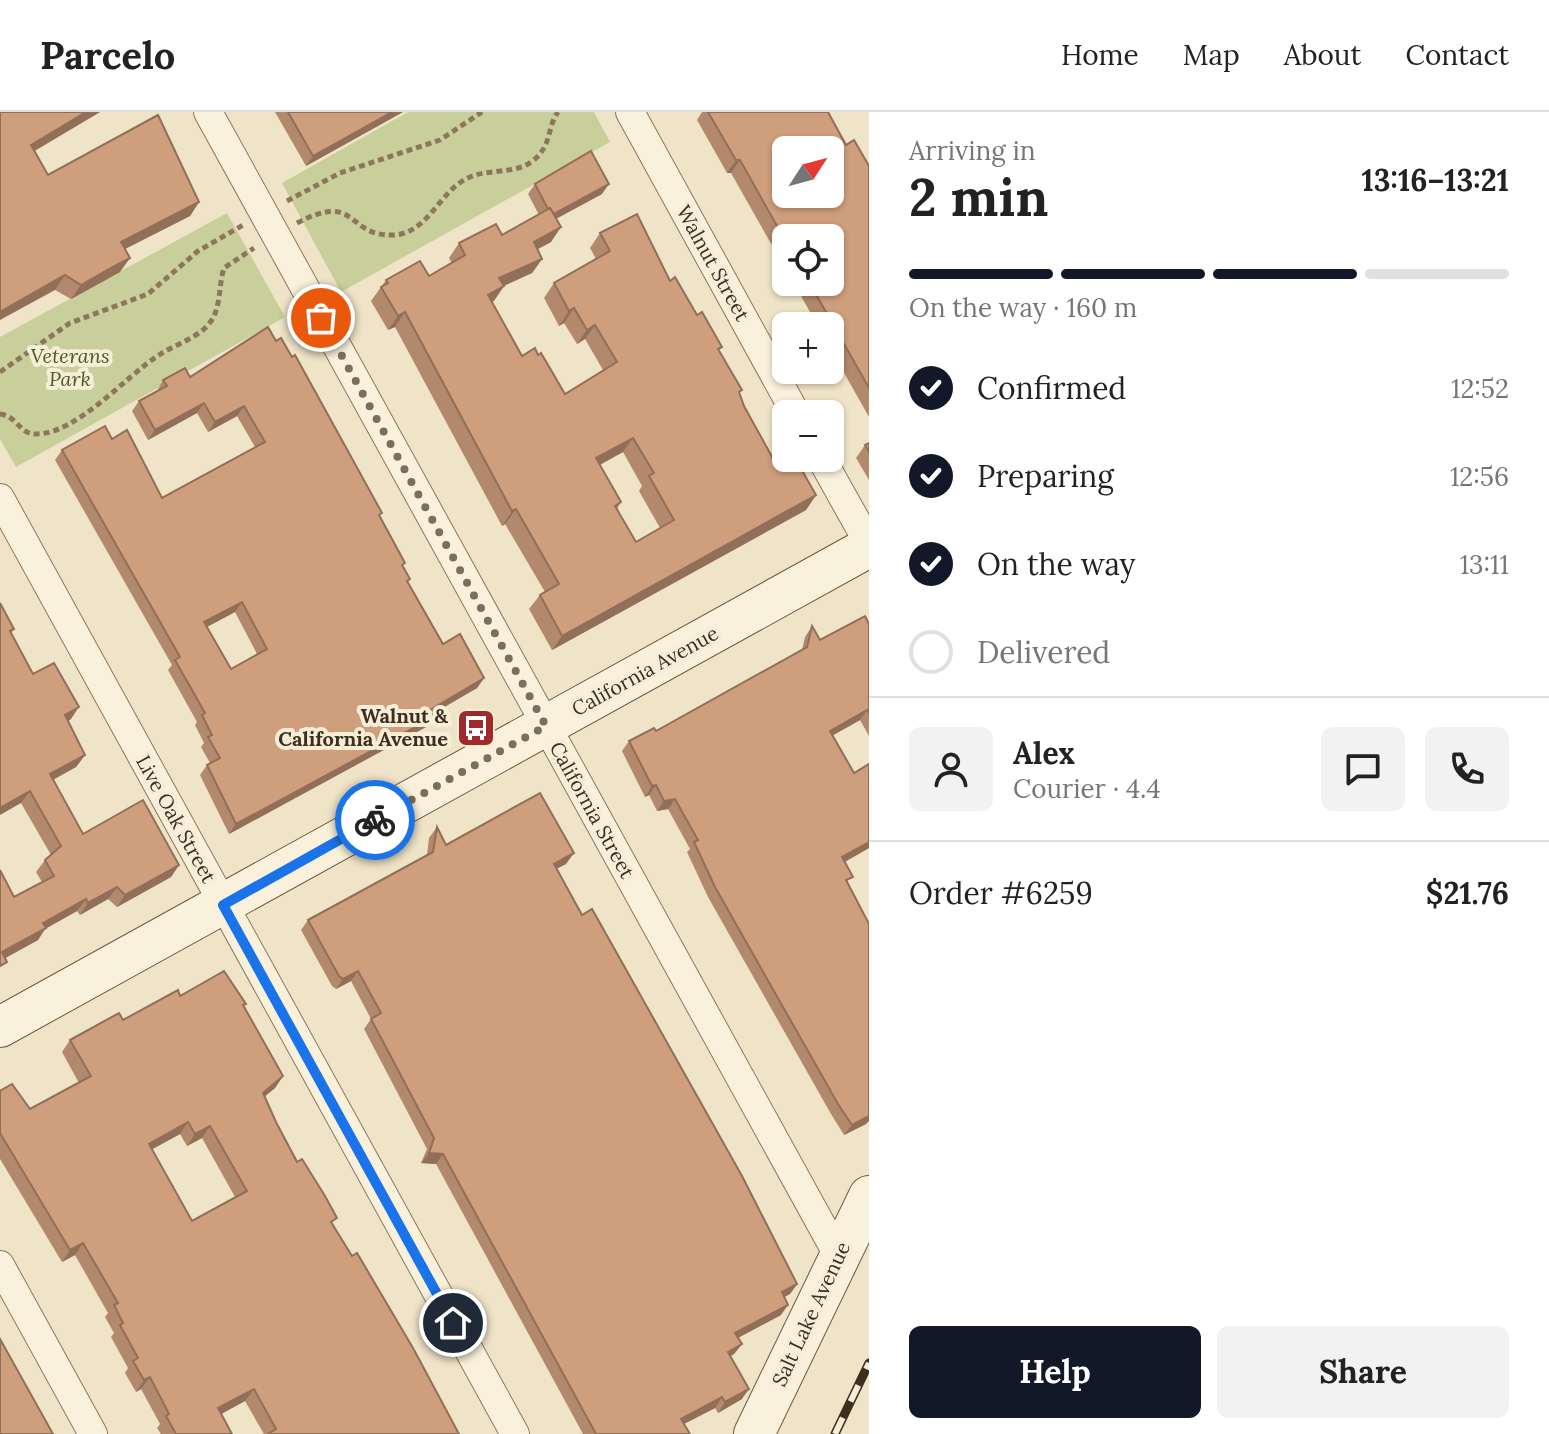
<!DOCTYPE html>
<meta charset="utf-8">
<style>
:root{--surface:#fff;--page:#f2f2f2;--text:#222;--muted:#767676;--line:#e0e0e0;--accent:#111827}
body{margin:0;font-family:Lora,serif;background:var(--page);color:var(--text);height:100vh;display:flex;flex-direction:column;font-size:30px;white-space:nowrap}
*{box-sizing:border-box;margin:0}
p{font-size:26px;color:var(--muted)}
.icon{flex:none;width:44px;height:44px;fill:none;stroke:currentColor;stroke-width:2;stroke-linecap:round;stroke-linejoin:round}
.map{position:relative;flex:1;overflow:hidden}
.drawer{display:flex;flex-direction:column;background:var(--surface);width:680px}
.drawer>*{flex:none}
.needle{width:52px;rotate:54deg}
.fabs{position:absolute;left:772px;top:24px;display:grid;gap:16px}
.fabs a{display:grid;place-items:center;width:72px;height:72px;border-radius:12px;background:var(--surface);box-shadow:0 2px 6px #0004;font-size:40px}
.pin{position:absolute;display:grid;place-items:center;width:68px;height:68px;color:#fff;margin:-34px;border:4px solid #fff;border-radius:50%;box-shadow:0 2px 8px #0007}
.courier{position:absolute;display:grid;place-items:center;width:80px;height:80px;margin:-40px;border:6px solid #1a73e8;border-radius:50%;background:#fff;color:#222;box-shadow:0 2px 10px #0007}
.overview em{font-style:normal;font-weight:700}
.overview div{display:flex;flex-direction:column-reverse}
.overview{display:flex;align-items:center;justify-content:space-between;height:136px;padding:0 40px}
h1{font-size:52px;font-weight:700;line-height:60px}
.bar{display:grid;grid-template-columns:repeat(4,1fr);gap:12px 8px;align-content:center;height:96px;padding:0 40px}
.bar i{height:10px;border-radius:6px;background:var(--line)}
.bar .selected{background:var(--accent)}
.bar p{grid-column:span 4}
.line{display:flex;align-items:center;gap:20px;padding:0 40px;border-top:2px solid var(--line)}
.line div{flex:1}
.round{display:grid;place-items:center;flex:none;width:84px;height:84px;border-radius:12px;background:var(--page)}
ol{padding:0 40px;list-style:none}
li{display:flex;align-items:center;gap:24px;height:88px}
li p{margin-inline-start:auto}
li .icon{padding:8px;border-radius:50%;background:var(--accent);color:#fff;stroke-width:4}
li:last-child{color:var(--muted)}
li i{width:44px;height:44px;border:4px solid var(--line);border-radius:50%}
.action{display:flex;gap:16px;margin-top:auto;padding:16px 40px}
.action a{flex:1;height:92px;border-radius:12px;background:var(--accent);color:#fff;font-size:32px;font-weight:700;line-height:92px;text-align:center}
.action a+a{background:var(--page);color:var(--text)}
header{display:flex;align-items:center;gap:48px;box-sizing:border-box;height:112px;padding:0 40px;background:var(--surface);border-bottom:2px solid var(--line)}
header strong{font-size:38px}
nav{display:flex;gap:44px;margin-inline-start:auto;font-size:28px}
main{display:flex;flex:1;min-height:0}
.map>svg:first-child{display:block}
</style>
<header>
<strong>Parcelo</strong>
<nav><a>Home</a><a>Map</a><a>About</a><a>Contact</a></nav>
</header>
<main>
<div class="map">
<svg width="869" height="1322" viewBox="0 0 869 1322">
<rect width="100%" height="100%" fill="#f0e4c8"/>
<g fill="#c9cf9b">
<polygon points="408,0 594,0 610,30 341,180 282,71"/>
<polygon points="227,101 285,205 16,355 0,327 0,225"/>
</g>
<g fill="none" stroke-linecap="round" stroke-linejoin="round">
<g stroke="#8d765c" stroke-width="30">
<g id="street">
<polyline points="208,0 838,1143"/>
<polyline points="630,0 796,302"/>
<polyline points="821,346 869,432"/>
<polyline points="0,386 515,1322"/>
<polyline points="0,1153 93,1322"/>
</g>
</g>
<g stroke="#6f573f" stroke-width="42">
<g id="secondary">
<polyline points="0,915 869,435"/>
<polyline points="754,1322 869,1084"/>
</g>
</g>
<g stroke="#8d765c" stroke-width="5" stroke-dasharray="6 4" stroke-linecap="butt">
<polyline points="287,89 340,61 440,28 482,0"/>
<path d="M297 111C358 79 346 124 392 123 426 123 438 83 464 68 485 55 515 64 534 48 553 31 546 17 558 0"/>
<polyline points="0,260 70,211 148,182 198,139 243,113"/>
<path d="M0 302C16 303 20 323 36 322 77 322 126 264 159 243 174 233 195 227 207 214 222 199 218 174 224 156L254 136"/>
</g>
<use href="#street" stroke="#faf1dc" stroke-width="28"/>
<use href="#secondary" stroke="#faf1dc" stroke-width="40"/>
<g stroke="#3d2e20" stroke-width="9">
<polyline id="rail" points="835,1322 869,1251"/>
</g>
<use href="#rail" stroke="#f7eed8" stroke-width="6" stroke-dasharray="18" stroke-linecap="butt"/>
</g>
<g fill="#b2896c" fill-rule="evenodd">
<polygon points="0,0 100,0 34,39 48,63 199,90 190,104 125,137 120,160 71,187 55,178"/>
<polygon points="275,0 403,0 306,54"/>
<polygon points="702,0 828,0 846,33 869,54 869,305 830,236 830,214 818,214 793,170 830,170 786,126 786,158 731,61 727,61 697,8"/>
<path d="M535 72 602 82 556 107 551 130 538 137 542 147 532 161 504 174 492 190 522 244 565 282 603 258 585 227 577 232 564 211 559 214 544 186 554 171 596 147 590 136 600 121 670 169 697 203 719 239 740 282 744 294 776 352 816 383 806 398 552 538 529 497 540 483 545 480 505 412 502 414 395 215 388 218 371 189 386 168 429 164 452 151 449 146 459 131 502 123 539 103 528 82ZM623 340 642 374 639 379 660 416 636 430 617 397 621 390 600 353Z"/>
<path d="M268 215 380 404 403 454 410 467 408 470 443 532 484 566 477 576 432 602 434 605 426 615 229 722 200 663 207 653 210 651 201 635 204 631 195 613 197 610 168 558 172 553 55 348 62 338 112 327 162 386 255 335 237 304 208 320 197 301 148 328 132 299 139 289 157 279 163 268 190 265ZM235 500 257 542 231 557 207 515Z"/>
<polygon points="869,331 869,368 856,346 865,333"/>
<polygon points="0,491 14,517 11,521 33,562 71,607 68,609 85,643 76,655 53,668 83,722 179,753 171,765 117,795 108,787 80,803 77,799 45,817 38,828 5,846 14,785 42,770 36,760 45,748 51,743 21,691"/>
<polygon points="869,512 869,624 860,608 833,623 854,661 869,652 869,736 845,750 848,771 866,1012 844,1023 831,1002 708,785 687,740 690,737 668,697 657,699 649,683 645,685 622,639 629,629 656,619 802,538 805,525 812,514 820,528"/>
<polygon points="437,715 446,733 566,752 556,757 582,803 797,1172 790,1182 784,1185 781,1203 738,1226 742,1232 734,1242 730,1244 742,1287 718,1301 715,1296 684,1312 690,1322 583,1322 436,1052 421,1051 427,1037 364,917 371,907 351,869 336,877 332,874 301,818 308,808 427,743 429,726"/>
<path d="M180 884 246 892 244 894 283 964 275 976 264 985 276 1010 333 1112 459 1322H264L245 1289 221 1302 232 1322H161L157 1316 160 1312 141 1277 136 1280 125 1261 128 1256 111 1225 114 1221 105 1205 108 1201 75 1143 62 1150 0 1047V979L30 997 79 971 62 940 70 928 123 908ZM180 1022 187 1034 202 1026 235 1085 192 1109 152 1037Z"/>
</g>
<g fill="#916f58">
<polygon points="86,0 100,0 21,47 31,33"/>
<polygon points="392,0 403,0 306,54 313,44"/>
<polygon points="736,48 740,48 731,61 727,61"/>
<polygon points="609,72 602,82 544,113 551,103"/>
<polygon points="199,90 190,104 111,144 121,130"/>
<polygon points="561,115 551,130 524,144 534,130"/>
<polygon points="130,146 120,160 71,187 81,173"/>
<polygon points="542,147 532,161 489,180 499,166"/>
<polygon points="65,163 55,178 0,208 0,200"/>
<polygon points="504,174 494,189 478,198 488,183"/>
<polygon points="574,196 564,211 559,214 569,199"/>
<polygon points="405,200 395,215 388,218 398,204"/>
<polygon points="595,213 585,227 577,232 587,218"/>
<polygon points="204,291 197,301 148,328 155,318"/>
<polygon points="244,294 237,304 208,320 215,310"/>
<polygon points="633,326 623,340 586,360 596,346"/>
<polygon points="816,383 806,398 552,538 562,524"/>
<polygon points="516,397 505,412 502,414 512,399"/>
<polygon points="242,490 235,500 197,520 204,510"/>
<polygon points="484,566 477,576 422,608 430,598"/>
<polygon points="79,595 71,607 57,615 65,603"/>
<polygon points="867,598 860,608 823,629 830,619"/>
<polygon points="434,605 426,615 229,722 236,712"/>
<polygon points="85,643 76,655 41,674 50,662"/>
<polygon points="656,673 649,683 645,685 652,674"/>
<polygon points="30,679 21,691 0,703 0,696"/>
<polygon points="675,687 668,697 657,699 664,689"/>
<polygon points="869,730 869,736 835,755 842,745"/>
<polygon points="574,741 566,752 546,762 554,752"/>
<polygon points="179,753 171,765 117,795 125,783"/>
<polygon points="117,775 108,787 80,803 88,791"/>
<polygon points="86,787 77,799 45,817 38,828 0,849 2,840 43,811"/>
<polygon points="358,859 351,869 336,877 343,867"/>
<polygon points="283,964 275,976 254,993 263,981"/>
<polygon points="869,1004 869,1009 866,1012 844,1023 852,1013"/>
<polygon points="188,1010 180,1022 140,1044 149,1032"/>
<polygon points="210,1014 202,1026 187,1034 195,1022"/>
<polygon points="429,1041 443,1042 436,1052 421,1051"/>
<polygon points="83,1131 75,1143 62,1150 70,1138"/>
<polygon points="797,1172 790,1182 775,1190 782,1180"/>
<polygon points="788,1193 781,1203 728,1231 735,1221"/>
<polygon points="742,1232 734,1242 721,1250 728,1240"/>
<polygon points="150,1265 141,1277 136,1280 144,1268"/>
<polygon points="254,1277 245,1289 210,1308 218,1296"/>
<polygon points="749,1277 742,1287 718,1301 725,1290"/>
<polygon points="722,1285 715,1296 674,1317 681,1307"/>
</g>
<g fill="#cf9f7d" stroke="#916f58" stroke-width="2" fill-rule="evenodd">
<polygon points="0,0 86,0 31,33 48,63 158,3 199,90 121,130 130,146 111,156 81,173 65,163 0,200"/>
<polygon points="288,0 392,0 313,44"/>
<path d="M708 0H828L846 33 854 28 869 54V276L809 170H830V126H786V130L740 48H736ZM786 38H830V82H786Z"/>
<polygon points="591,39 609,72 554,102 550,96 548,97 535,72"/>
<path d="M550 96 561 115 534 130 542 147 499 166 504 174 488 183 522 244 535 236 538 243 541 241 565 282 617 250 595 213 587 218 574 196 569 199 554 171 610 139 600 121 637 102 670 169 675 165 697 203 702 200 722 235 718 237 742 278 739 280 744 294 776 352 787 346H795L816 383 562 524 540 483 559 472 516 397 512 399 405 200 398 204 381 175 388 171 386 168 420 149 429 164 465 143 459 131 496 112 502 123ZM633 326 654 361 649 364 674 408 636 430 615 394 621 390 596 346Z"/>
<path d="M268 215 276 229 281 226 292 245 295 243 382 401 379 403 405 451 402 453 410 467 407 469 443 532 460 522 484 566 430 598 434 605 236 712 207 653 220 646 208 625 212 623 202 603 205 601 175 548 180 545 62 338 105 314 112 327 127 318 162 386 265 330 244 294 215 310 204 291 155 318 139 289 167 274 163 268 185 256 190 265ZM242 490 267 537 231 557 204 510Z"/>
<polygon points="869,331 869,340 865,333"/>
<polygon points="0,491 14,517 10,519 33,562 54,551 79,595 65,603 85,643 50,662 83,722 143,688 179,753 125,783 117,775 88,791 86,787 43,811 46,816 2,840 7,850 0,854 0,758 14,785 54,764 45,748 61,734 30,679 0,696"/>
<polygon points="865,504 869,512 869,601 867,598 830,619 854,661 869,652 869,730 842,745 853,765 846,768 869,812 869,1004 852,1013 838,992 715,775 694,730 698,728 675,687 664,689 656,673 652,674 629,629 654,616 656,619 807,535 812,514 820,528"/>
<polygon points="540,681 574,741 554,752 582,803 592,797 742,1064 797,1172 782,1180 788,1193 735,1221 742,1232 728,1240 749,1277 725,1290 722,1285 681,1307 690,1322 596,1322 443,1042 429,1041 434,1026 371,907 381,901 358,859 343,867 339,864 308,808 433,740 437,715 446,733"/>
<path d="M224 859 246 892 243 893 283 964 263 981 276 1010 297 1050 302 1047 325 1084 337 1106 331 1110 352 1144 357 1141 413 1236 459 1322H268L276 1317 254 1277 218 1296 232 1322H176L166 1304 169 1302 150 1265 144 1268 133 1249 138 1246 120 1213 123 1211 114 1193 118 1191 83 1131 70 1138 0 1021V979L12 972 30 997 91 964 70 928 119 901 123 908 178 878 180 884ZM188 1010 195 1022 210 1014 247 1079 192 1109 149 1032Z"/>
<polygon points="0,1227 53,1322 0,1322"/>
</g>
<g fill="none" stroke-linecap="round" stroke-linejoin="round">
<polyline stroke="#7c6e5b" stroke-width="8" stroke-dasharray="0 14.4" points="321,206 546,614 375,708"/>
<polyline stroke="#1a73e8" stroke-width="10" points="375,708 223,793 453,1211"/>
</g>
<defs>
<g id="bus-square" transform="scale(2)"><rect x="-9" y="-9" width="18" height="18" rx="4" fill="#9e2a2b" stroke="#f7eed8"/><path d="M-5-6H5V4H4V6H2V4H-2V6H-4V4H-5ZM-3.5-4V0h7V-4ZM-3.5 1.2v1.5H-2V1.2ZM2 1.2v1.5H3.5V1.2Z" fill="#fff"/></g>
</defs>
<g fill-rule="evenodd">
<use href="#bus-square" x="476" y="616"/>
</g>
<g text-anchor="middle" stroke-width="8" stroke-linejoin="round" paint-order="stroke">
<g font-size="20" fill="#3d2e20" stroke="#f7eed8">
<text transform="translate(713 151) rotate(61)" y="7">Walnut Street</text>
<text transform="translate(645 559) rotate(-29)" y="7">California Avenue</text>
<text transform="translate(592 698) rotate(61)" y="7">California Street</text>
<text transform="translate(176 707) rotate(61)" y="7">Live Oak Street</text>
<text transform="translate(811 1202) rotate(-65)" y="7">Salt Lake Avenue</text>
</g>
<g font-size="20" font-style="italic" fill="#4d5a26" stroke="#f7eed8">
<text x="70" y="251">Veterans<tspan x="70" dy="23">Park</tspan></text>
</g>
<g font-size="20" font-weight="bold" fill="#3d2e20" stroke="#f7eed8" text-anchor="end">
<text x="448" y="611">Walnut &amp;<tspan x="448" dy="23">California Avenue</tspan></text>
</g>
</g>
</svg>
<div class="fabs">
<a><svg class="needle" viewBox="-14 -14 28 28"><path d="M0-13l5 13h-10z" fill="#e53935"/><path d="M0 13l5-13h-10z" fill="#767676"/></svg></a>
<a><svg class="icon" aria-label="locate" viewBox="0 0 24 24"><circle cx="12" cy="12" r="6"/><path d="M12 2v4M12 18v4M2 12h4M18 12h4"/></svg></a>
<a>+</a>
<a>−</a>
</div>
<div class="pin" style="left:321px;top:206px;background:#ea580c"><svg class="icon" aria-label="bag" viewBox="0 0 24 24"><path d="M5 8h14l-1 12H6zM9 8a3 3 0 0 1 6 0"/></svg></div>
<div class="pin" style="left:453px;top:1211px;background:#1f2937"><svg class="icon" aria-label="home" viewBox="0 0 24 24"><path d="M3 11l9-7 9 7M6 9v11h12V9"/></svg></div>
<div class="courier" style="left:375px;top:708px"><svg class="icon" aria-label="bike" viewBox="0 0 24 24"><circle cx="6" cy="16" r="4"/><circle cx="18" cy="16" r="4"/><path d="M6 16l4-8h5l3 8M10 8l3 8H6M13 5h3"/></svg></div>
</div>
<section class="drawer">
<div class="overview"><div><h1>2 min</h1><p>Arriving in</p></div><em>13:16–13:21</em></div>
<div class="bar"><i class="selected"></i><i class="selected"></i><i class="selected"></i><i></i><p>On the way · 160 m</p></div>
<ol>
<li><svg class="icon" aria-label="check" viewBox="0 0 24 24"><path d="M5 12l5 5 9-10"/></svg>Confirmed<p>12:52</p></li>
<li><svg class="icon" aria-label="check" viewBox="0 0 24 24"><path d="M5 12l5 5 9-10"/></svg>Preparing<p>12:56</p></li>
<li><svg class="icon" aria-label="check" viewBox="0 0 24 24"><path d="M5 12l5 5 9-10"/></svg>On the way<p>13:11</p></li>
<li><i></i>Delivered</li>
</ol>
<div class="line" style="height:144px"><a class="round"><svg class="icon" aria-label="person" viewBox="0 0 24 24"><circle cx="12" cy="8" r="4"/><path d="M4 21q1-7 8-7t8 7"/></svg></a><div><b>Alex</b><p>Courier · 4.4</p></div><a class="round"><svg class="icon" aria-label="chat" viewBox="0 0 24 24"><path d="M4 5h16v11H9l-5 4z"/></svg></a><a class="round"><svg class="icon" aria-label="phone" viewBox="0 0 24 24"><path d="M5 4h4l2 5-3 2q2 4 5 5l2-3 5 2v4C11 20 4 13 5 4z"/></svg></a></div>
<div class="line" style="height:104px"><div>Order #6259</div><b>$21.76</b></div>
<div class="action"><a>Help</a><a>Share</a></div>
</section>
</main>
